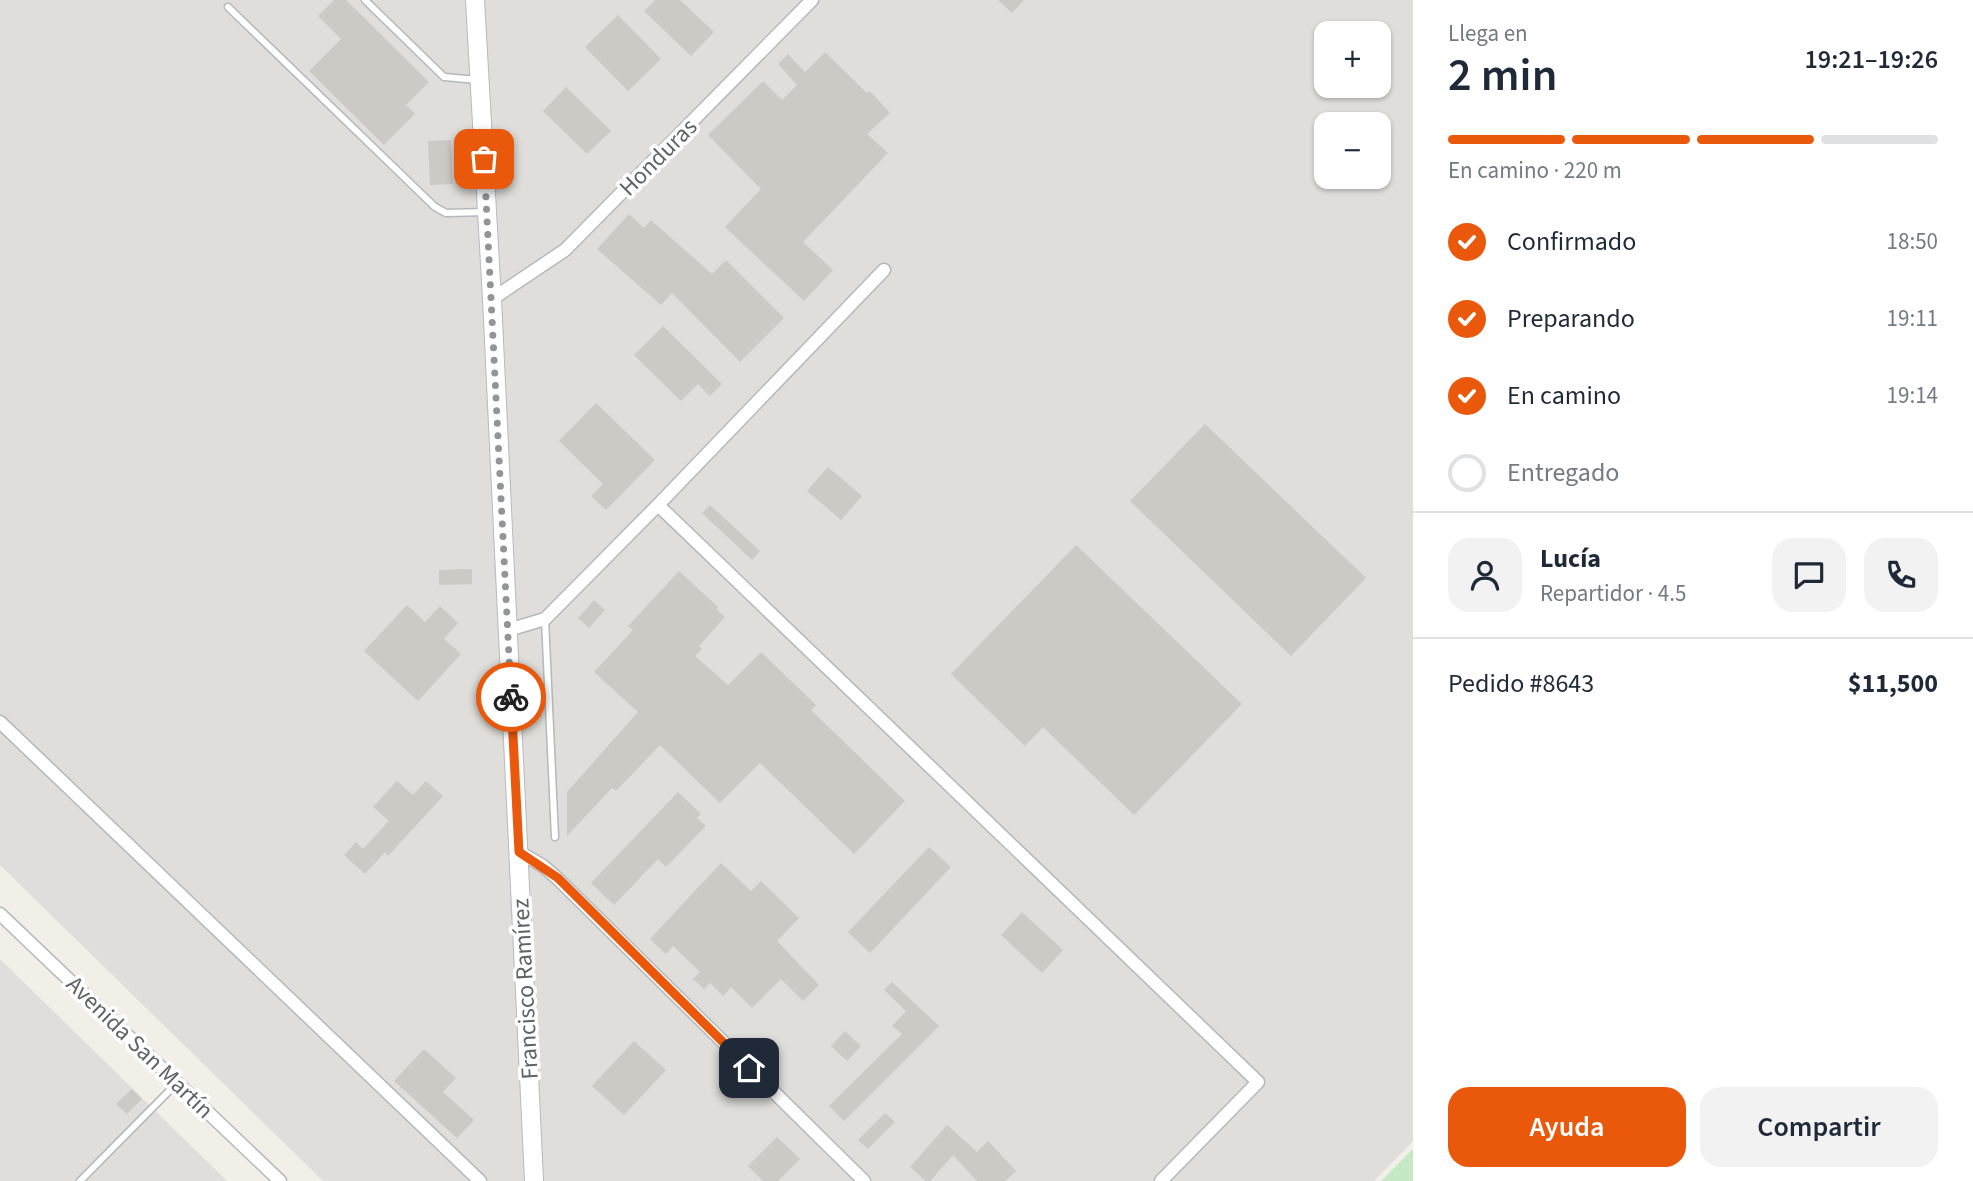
<!DOCTYPE html>
<html lang="es">
<meta charset="utf-8">
<style>
:root{--surface:#fff;--page:#f2f2f3;--text:#1f2937;--muted:#747a83;--line:#e0e1e3;--accent:#ea580c}
body{margin:0;font-family:"Source Sans 3",sans-serif;background:var(--page);color:var(--text);height:100vh;display:flex;flex-direction:column;font-size:26px;white-space:nowrap}
*{box-sizing:border-box;margin:0}
p{font-size:23px;color:var(--muted)}
.icon{flex:none;width:38px;height:38px;fill:none;stroke:currentColor;stroke-width:2;stroke-linecap:round;stroke-linejoin:round}
.map{position:relative;flex:1;overflow:hidden}
.drawer{display:flex;flex-direction:column;background:var(--surface);width:560px}
.drawer>*{flex:none}
.controls{position:absolute;left:1314px;top:21px;display:grid;gap:14px}
.controls a{display:grid;place-items:center;width:77px;height:77px;border-radius:14px;background:var(--surface);box-shadow:0 2px 5px #0004;font-size:35px}
.pin{position:absolute;display:grid;place-items:center;width:60px;height:60px;color:#fff;margin:-30px;border-radius:14px;box-shadow:0 4px 10px #0006}
.courier{position:absolute;display:grid;place-items:center;width:70px;height:70px;margin:-35px;border:5px solid #ea580c;border-radius:50%;background:#fff;color:#222;box-shadow:0 2px 9px #0007}
.overview em{font-style:normal;font-weight:600}
.overview div{display:flex;flex-direction:column-reverse}
.overview{display:flex;align-items:center;justify-content:space-between;height:119px;padding:0 35px}
h1{font-size:46px;font-weight:600;line-height:52px}
.bar{display:grid;grid-template-columns:repeat(4,1fr);gap:10px 7px;align-content:center;height:84px;padding:0 35px}
.bar i{height:9px;border-radius:5px;background:var(--line)}
.bar .on{background:var(--accent)}
.bar p{grid-column:span 4}
.line{display:flex;align-items:center;gap:18px;padding:0 35px;border-top:2px solid var(--line)}
.line div{flex:1}
.round{display:grid;place-items:center;flex:none;width:74px;height:74px;border-radius:21px;background:var(--page)}
ol{padding:0 35px;list-style:none}
li{display:flex;align-items:center;gap:21px;height:77px}
li p{margin-inline-start:auto}
li .icon{padding:7px;border-radius:50%;background:var(--accent);color:#fff;stroke-width:4}
li:last-child{color:var(--muted)}
li i{width:38px;height:38px;border:4px solid var(--line);border-radius:50%}
.button{display:flex;gap:14px;margin-top:auto;padding:14px 35px}
.button a{flex:1;height:80px;border-radius:21px;background:var(--accent);color:#fff;font-size:28px;font-weight:600;line-height:80px;text-align:center}
.button a+a{background:var(--page);color:var(--text)}
main{display:flex;flex:1;min-height:0}
.map>svg:first-child{display:block}
</style>
<main>
<div class="map">
<svg width="1413" height="1181" viewBox="0 0 1413 1181">
<rect width="100%" height="100%" fill="#f1efe8"/>
<g fill="#e0deda" fill-rule="evenodd">
<path d="M0 0H1413V1141L1374 1181H323L0 865ZM1326 33H1379V86H1326ZM1326 124H1379V177H1326Z"/>
<polygon points="0,959 227,1181 0,1181"/>
</g>
<polygon fill="#c5e8c5" points="1413,1149 1413,1181 1381,1181"/>
<g fill="#cccac5">
<polygon points="334,0 346,0 429,82 406,105 415,114 384,145 309,71 341,39 318,16"/>
<polygon points="655,0 680,0 714,32 691,56 644,11"/>
<polygon points="998,0 1024,0 1012,13"/>
<polygon points="618,15 661,59 628,91 585,47"/>
<polygon points="825,52 867,93 870,91 890,113 867,134 888,153 803,242 833,270 804,301 725,227 761,189 708,135 763,81 782,100 797,85 778,64 788,54 805,72"/>
<polygon points="566,87 611,131 587,154 543,111"/>
<polygon points="451,140 453,184 430,185 428,141"/>
<polygon points="629,214 644,228 651,220 712,274 726,260 784,318 740,362 672,293 661,305 597,249"/>
<polygon points="663,326 722,384 710,396 698,384 681,401 634,355"/>
<polygon points="596,403 655,460 606,510 591,496 603,484 559,441"/>
<polygon points="1205,424 1366,578 1291,656 1130,501"/>
<polygon points="828,467 862,496 841,520 807,491"/>
<polygon points="710,505 760,551 752,560 702,513"/>
<polygon points="1076,545 1242,704 1134,815 1043,727 1025,746 951,674"/>
<polygon points="472,569 472,584 439,585 439,570"/>
<polygon points="679,571 718,607 716,609 725,617 699,646 702,649 695,656 728,685 761,652 816,705 811,710 905,801 854,854 760,763 720,803 660,745 616,791 612,788 567,836 567,792 638,712 594,672 633,630 628,626"/>
<polygon points="594,600 605,610 589,628 578,618"/>
<polygon points="407,605 425,622 440,606 458,623 444,639 461,654 418,701 364,651"/>
<polygon points="397,781 413,795 426,781 443,796 388,856 385,852 365,874 344,855 356,842 363,849 389,821 373,807"/>
<polygon points="678,792 701,814 697,818 706,826 666,867 658,859 614,905 591,883"/>
<polygon points="929,847 951,867 870,953 848,932"/>
<polygon points="721,863 751,891 761,881 799,918 777,941 819,985 803,1001 781,979 752,1008 731,987 723,996 710,983 704,989 693,979 700,972 673,946 666,954 650,939"/>
<polygon points="1022,912 1063,950 1042,973 1001,935"/>
<polygon points="892,982 939,1026 844,1121 829,1106 902,1034 892,1026 906,1011 884,990"/>
<polygon points="845,1031 861,1046 847,1061 831,1046"/>
<polygon points="634,1041 666,1070 624,1115 592,1086"/>
<polygon points="424,1049 456,1078 443,1092 474,1120 457,1138 394,1081"/>
<polygon points="132,1089 142,1099 127,1114 116,1104"/>
<polygon points="885,1113 895,1122 868,1149 858,1140"/>
<polygon points="947,1125 977,1152 988,1141 1016,1171 1005,1181 977,1181 953,1155 930,1181 926,1181 910,1167"/>
<polygon points="777,1137 800,1159 778,1181 763,1181 748,1166"/>
</g>
<g fill="none" stroke-linecap="round" stroke-linejoin="round">
<g stroke="#b5b8bc" stroke-width="9">
<g id="lane">
<polyline points="365,0 444,77 478,80"/>
<polyline points="228,7 435,207 446,213 487,212"/>
<polyline points="545,619 555,837"/>
<polyline points="80,1181 177,1083"/>
</g>
</g>
<g stroke="#b5b8bc" stroke-width="15">
<g id="street">
<polyline points="492,299 565,250 812,0"/>
<polyline points="658,505 1258,1082 1161,1181"/>
<polyline points="508,630 545,619 658,505 884,270"/>
<polyline points="0,722 480,1181"/>
<polyline points="519,852 543,866 557,878 864,1181"/>
<polyline points="0,914 280,1181"/>
</g>
</g>
<g stroke="#b6babf" stroke-width="20">
<polyline id="secondary" points="475,0 492,299 534,1181"/>
</g>
<use href="#lane" stroke="#fff" stroke-width="6"/>
<use href="#street" stroke="#fff" stroke-width="12"/>
<use href="#secondary" stroke="#fff" stroke-width="18"/>
</g>
<g fill="none" stroke-linecap="round" stroke-linejoin="round">
<polyline stroke="#929495" stroke-width="7" stroke-dasharray="0 12.6" points="484,159 511,697"/>
<polyline stroke="#ea580c" stroke-width="9" points="511,697 519,852 558,878 749,1068"/>
</g>
<g text-anchor="middle" stroke-width="7" stroke-linejoin="round" paint-order="stroke">
<g font-size="24" fill="#5f6368" stroke="#fff">
<text transform="translate(658 157) rotate(-45)" y="8">Honduras</text>
<text transform="translate(525 989) rotate(-93)" y="8">Francisco Ramírez</text>
<text transform="translate(140 1047) rotate(44)" y="8">Avenida San Martín</text>
</g>
</g>
</svg>
<div class="controls">
<a>+</a>
<a>−</a>
</div>
<div class="pin" style="left:484px;top:159px;background:#ea580c"><svg class="icon" aria-label="bag" viewBox="0 0 24 24"><path d="M5 8h14l-1 12H6zM9 8a3 3 0 0 1 6 0"/></svg></div>
<div class="pin" style="left:749px;top:1068px;background:#1f2937"><svg class="icon" aria-label="home" viewBox="0 0 24 24"><path d="M3 11l9-7 9 7M6 9v11h12V9"/></svg></div>
<div class="courier" style="left:511px;top:697px"><svg class="icon" aria-label="bike" viewBox="0 0 24 24"><circle cx="6" cy="16" r="4"/><circle cx="18" cy="16" r="4"/><path d="M6 16l4-8h5l3 8M10 8l3 8H6M13 5h3"/></svg></div>
</div>
<section class="drawer">
<div class="overview"><div><h1>2 min</h1><p>Llega en</p></div><em>19:21–19:26</em></div>
<div class="bar"><i class="on"></i><i class="on"></i><i class="on"></i><i></i><p>En camino · 220 m</p></div>
<ol>
<li><svg class="icon" aria-label="check" viewBox="0 0 24 24"><path d="M5 12l5 5 9-10"/></svg>Confirmado<p>18:50</p></li>
<li><svg class="icon" aria-label="check" viewBox="0 0 24 24"><path d="M5 12l5 5 9-10"/></svg>Preparando<p>19:11</p></li>
<li><svg class="icon" aria-label="check" viewBox="0 0 24 24"><path d="M5 12l5 5 9-10"/></svg>En camino<p>19:14</p></li>
<li><i></i>Entregado</li>
</ol>
<div class="line" style="height:126px"><a class="round"><svg class="icon" aria-label="person" viewBox="0 0 24 24"><circle cx="12" cy="8" r="4"/><path d="M4 21q1-7 8-7t8 7"/></svg></a><div><b>Lucía</b><p>Repartidor · 4.5</p></div><a class="round"><svg class="icon" aria-label="chat" viewBox="0 0 24 24"><path d="M4 5h16v11H9l-5 4z"/></svg></a><a class="round"><svg class="icon" aria-label="phone" viewBox="0 0 24 24"><path d="M5 4h4l2 5-3 2q2 4 5 5l2-3 5 2v4C11 20 4 13 5 4z"/></svg></a></div>
<div class="line" style="height:91px"><div>Pedido #8643</div><b>$11,500</b></div>
<div class="button"><a>Ayuda</a><a>Compartir</a></div>
</section>
</main>
